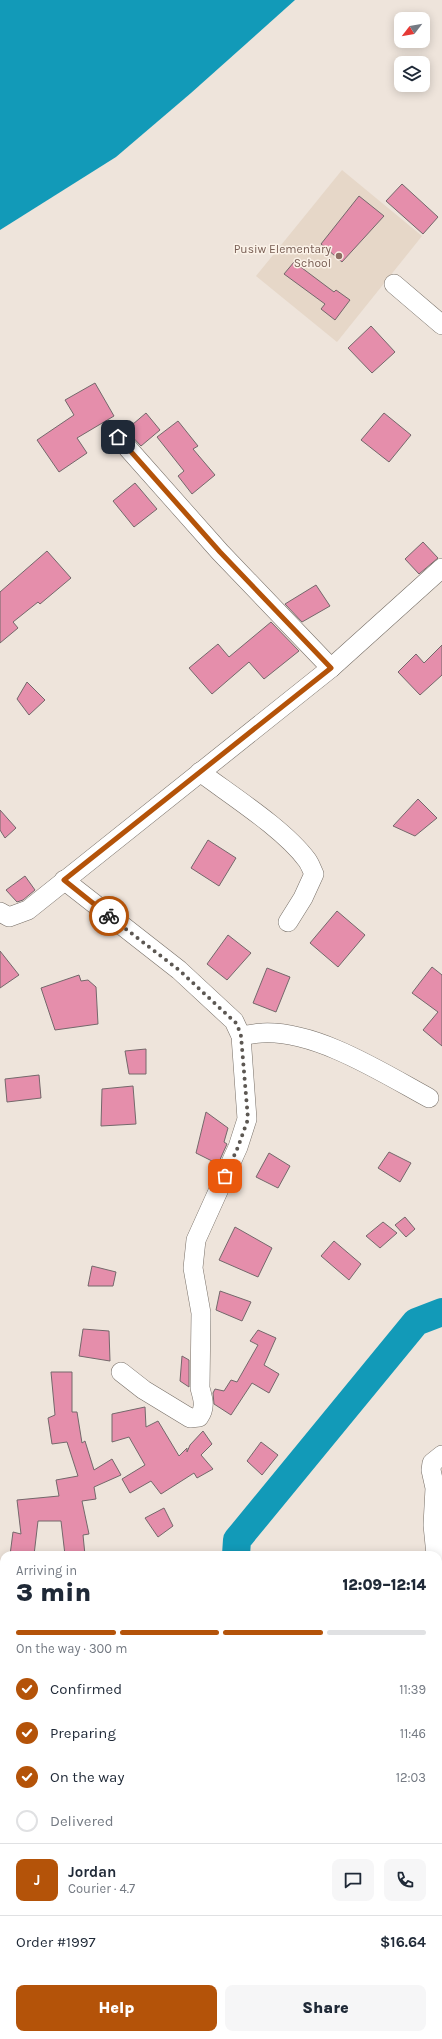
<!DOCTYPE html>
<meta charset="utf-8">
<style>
:root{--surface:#fff;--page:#f6f6f7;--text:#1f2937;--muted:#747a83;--line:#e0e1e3;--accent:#b45309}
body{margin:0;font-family:Karla,sans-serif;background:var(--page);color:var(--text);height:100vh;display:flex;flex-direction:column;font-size:15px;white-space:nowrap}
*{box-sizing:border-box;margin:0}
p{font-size:13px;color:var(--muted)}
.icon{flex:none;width:22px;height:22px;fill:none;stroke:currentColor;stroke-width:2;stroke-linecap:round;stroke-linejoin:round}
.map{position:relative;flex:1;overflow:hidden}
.sheet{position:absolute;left:0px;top:1551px;width:442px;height:488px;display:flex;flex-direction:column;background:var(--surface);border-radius:12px 12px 0 0;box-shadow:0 2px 10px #0003}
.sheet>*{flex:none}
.needle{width:26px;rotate:239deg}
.tools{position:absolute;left:394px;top:12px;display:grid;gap:8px}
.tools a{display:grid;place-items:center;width:36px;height:36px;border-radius:8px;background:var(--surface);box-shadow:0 2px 10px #0003;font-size:20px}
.pin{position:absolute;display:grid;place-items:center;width:34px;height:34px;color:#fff;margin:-17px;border-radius:8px;box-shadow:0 2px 6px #0006}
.courier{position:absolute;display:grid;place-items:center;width:40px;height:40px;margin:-20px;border:3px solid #b45309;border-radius:50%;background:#fff;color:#222;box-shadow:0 1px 5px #0007}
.head em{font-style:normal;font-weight:800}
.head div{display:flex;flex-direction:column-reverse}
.head{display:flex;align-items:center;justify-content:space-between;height:68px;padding:0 16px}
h1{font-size:26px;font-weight:800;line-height:30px}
.bar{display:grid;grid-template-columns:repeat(4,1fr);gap:6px 4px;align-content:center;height:48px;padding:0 16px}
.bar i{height:5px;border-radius:3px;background:var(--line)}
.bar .active{background:var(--accent)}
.bar p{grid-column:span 4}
.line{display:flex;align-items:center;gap:10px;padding:0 16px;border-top:1px solid var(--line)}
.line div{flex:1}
.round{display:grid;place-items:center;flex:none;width:42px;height:42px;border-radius:8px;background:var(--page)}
ol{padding:0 16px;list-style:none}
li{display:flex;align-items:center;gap:12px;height:44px}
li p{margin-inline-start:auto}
li .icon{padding:4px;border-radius:50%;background:var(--accent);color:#fff;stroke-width:4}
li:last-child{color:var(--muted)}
li i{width:22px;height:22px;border:2px solid var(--line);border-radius:50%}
.action{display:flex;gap:8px;margin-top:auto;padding:8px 16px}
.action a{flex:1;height:46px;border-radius:8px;background:var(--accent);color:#fff;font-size:16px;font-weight:800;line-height:46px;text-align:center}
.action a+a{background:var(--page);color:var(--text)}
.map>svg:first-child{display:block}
</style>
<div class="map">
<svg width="442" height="2039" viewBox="0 0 442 2039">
<rect width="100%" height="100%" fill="#eee4db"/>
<polygon fill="#e6d7c8" points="342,170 422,236 337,342 256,276"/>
<polygon fill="#129ab8" points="0,0 295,0 191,93 116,157 0,230"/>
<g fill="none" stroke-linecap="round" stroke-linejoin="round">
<g stroke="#129ab8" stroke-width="28">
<polyline points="236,1555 237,1540 416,1322 442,1312"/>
<polyline points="0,1925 4,1922"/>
</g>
</g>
<g fill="#e58eab" stroke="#74686b">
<polygon points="402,184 438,217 423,234 386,201"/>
<polygon points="359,196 384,216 342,262 321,244"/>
<polygon points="294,262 334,292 336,290 350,300 335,320 321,309 325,304 284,274"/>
<polygon points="371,326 395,352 372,373 348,348"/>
<polygon points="95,383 114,416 77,438 87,453 59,472 37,440 74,415 65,400"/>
<polygon points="146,413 160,430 141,446 126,430"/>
<polygon points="384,413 411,435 389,462 361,440"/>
<polygon points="178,421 198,446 193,449 215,475 192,494 178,476 184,471 157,437"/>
<polygon points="135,483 157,509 134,527 113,501"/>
<polygon points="423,542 438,558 419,574 405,559"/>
<polygon points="47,551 71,578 40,604 38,602 13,622 18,628 0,643 0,592"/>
<polygon points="316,585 330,606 302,622 285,604"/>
<polygon points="271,622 299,651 264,679 249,662 212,694 189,668 218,644 229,657"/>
<polygon points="442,645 442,675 420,695 398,672 416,654 424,663"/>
<polygon points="27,682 45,700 29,715 17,699"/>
<polygon points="418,799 437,818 415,836 393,826"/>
<polygon points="0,810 16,828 5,838 0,830"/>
<polygon points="208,840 236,858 219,886 191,868"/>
<polygon points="25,876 35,890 23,900 17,902 6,890"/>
<polygon points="337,911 365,935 338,967 310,943"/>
<polygon points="228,935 251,953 227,980 207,964"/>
<polygon points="0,951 19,975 0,988"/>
<polygon points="432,967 442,975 442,1046 423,1030 438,1012 412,993"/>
<polygon points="267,968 290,977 276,1012 253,1003"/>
<polygon points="79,975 81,981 88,980 96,987 98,1024 55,1030 41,988"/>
<polygon points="146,1049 146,1074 129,1074 125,1051"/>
<polygon points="39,1075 41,1098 7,1102 5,1079"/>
<polygon points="133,1086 136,1124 101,1126 102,1089"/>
<polygon points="206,1112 228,1128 224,1142 227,1144 218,1164 196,1153"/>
<polygon points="389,1152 411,1163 400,1182 378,1168"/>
<polygon points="269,1153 290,1166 278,1188 256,1177"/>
<polygon points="405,1217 415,1229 406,1237 395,1225"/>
<polygon points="383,1222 397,1233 380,1248 366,1236"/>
<polygon points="235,1227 272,1248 258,1277 219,1260"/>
<polygon points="334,1241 361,1264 349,1280 321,1256"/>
<polygon points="92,1266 116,1272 113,1286 88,1286"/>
<polygon points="220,1291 251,1302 242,1321 216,1310"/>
<polygon points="83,1329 109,1331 110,1361 79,1356"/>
<polygon points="258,1330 276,1338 264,1365 279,1374 269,1393 252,1383 231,1415 214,1404 213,1393 215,1389 224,1391 231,1380 237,1382 258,1345 250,1341"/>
<polygon points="182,1356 189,1360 189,1387 180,1381"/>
<polygon points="51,1372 72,1372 72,1412 77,1412 82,1443 85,1441 94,1470 112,1459 121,1475 94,1487 96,1499 82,1501 89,1534 83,1535 85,1555 65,1555 61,1521 38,1521 34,1555 10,1555 13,1532 21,1534 17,1500 59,1496 56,1480 78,1476 67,1442 52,1444 48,1418 55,1415"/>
<polygon points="145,1407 146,1427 158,1421 179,1456 187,1448 187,1452 190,1445 203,1431 212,1444 201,1455 213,1469 197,1478 194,1473 161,1494 151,1481 130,1493 122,1479 145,1465 129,1437 112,1442 112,1414"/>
<polygon points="261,1442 278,1455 262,1475 247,1461"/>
<polygon points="164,1508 173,1526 158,1537 145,1518"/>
</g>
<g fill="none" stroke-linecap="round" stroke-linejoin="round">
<g stroke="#766e66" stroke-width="20">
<g id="minor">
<polyline points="394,284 442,325"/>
<polyline points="118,437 220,552 331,668"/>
<path d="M200 772C232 796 284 829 307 860 310 864 312 870 314 874L303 898 288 922"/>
<path d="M64 880 179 970 234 1021 241 1036 247 1119 238 1147 196 1240 193 1268 201 1313 200 1388C203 1399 206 1407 199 1417L190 1418 144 1390 121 1372"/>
<polyline points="0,912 9,917 28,910 331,668 442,568"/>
<path d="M241 1036C248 1035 255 1033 262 1033 316 1030 383 1073 429 1098"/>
<polyline points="436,1555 433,1525 435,1488 431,1470 432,1463 442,1455"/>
<polyline points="438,1575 442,1598 438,1622 441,1628 440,1637"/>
<polyline points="438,1708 442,1706"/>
<polyline points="438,1869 442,1868"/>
<polyline points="260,2035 262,2039"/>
<polyline points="9,2039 14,2035"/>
</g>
</g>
<use href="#minor" stroke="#fff" stroke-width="19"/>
</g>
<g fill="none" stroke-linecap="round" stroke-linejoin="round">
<polyline stroke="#5c5752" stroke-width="4" stroke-dasharray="0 7.2" points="109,916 179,970 237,1024 241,1036 248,1119 238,1147 225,1176"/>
<polyline stroke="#b45309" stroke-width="5" points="109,916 64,880 331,668 220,552 118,437"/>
</g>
<circle fill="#8d6e63" stroke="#fbf2e8" stroke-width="1.5" cx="339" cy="256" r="4"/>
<g text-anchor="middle" stroke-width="3" stroke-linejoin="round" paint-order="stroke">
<g font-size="12" fill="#785e54" stroke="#fbf2e8" text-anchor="end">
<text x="331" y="253">Pusiw Elementary<tspan x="331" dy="14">School</tspan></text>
</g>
</g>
</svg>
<div class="tools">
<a><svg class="needle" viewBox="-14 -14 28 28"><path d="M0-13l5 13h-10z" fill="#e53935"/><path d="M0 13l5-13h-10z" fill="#747a83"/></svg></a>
<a><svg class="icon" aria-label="layers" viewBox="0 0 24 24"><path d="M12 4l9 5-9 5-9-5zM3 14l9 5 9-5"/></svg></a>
</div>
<div class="pin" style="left:225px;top:1176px;background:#ea580c"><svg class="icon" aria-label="bag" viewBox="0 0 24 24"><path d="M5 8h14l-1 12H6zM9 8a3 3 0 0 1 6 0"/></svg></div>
<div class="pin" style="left:118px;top:437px;background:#1f2937"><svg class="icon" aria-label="home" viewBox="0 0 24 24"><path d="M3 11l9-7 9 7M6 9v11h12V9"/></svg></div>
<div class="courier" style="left:109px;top:916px"><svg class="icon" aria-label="bike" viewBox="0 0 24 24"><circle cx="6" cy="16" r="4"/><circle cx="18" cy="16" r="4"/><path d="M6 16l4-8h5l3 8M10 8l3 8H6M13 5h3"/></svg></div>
<section class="sheet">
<div class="head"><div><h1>3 min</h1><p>Arriving in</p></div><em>12:09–12:14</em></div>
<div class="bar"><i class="active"></i><i class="active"></i><i class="active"></i><i></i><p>On the way · 300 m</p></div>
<ol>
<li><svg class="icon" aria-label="check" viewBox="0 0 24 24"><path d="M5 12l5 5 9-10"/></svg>Confirmed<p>11:39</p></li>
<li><svg class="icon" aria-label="check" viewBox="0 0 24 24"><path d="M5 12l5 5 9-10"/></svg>Preparing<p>11:46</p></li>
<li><svg class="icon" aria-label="check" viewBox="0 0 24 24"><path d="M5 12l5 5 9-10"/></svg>On the way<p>12:03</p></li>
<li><i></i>Delivered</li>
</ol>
<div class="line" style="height:72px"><b class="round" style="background:var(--accent);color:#fff">J</b><div><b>Jordan</b><p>Courier · 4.7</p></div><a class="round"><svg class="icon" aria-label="chat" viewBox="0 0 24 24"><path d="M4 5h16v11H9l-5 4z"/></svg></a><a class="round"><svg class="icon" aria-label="phone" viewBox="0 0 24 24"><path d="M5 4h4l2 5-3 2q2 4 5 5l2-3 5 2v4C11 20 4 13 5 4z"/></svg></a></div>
<div class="line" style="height:52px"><div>Order #1997</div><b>$16.64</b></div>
<div class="action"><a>Help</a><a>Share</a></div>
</section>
</div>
